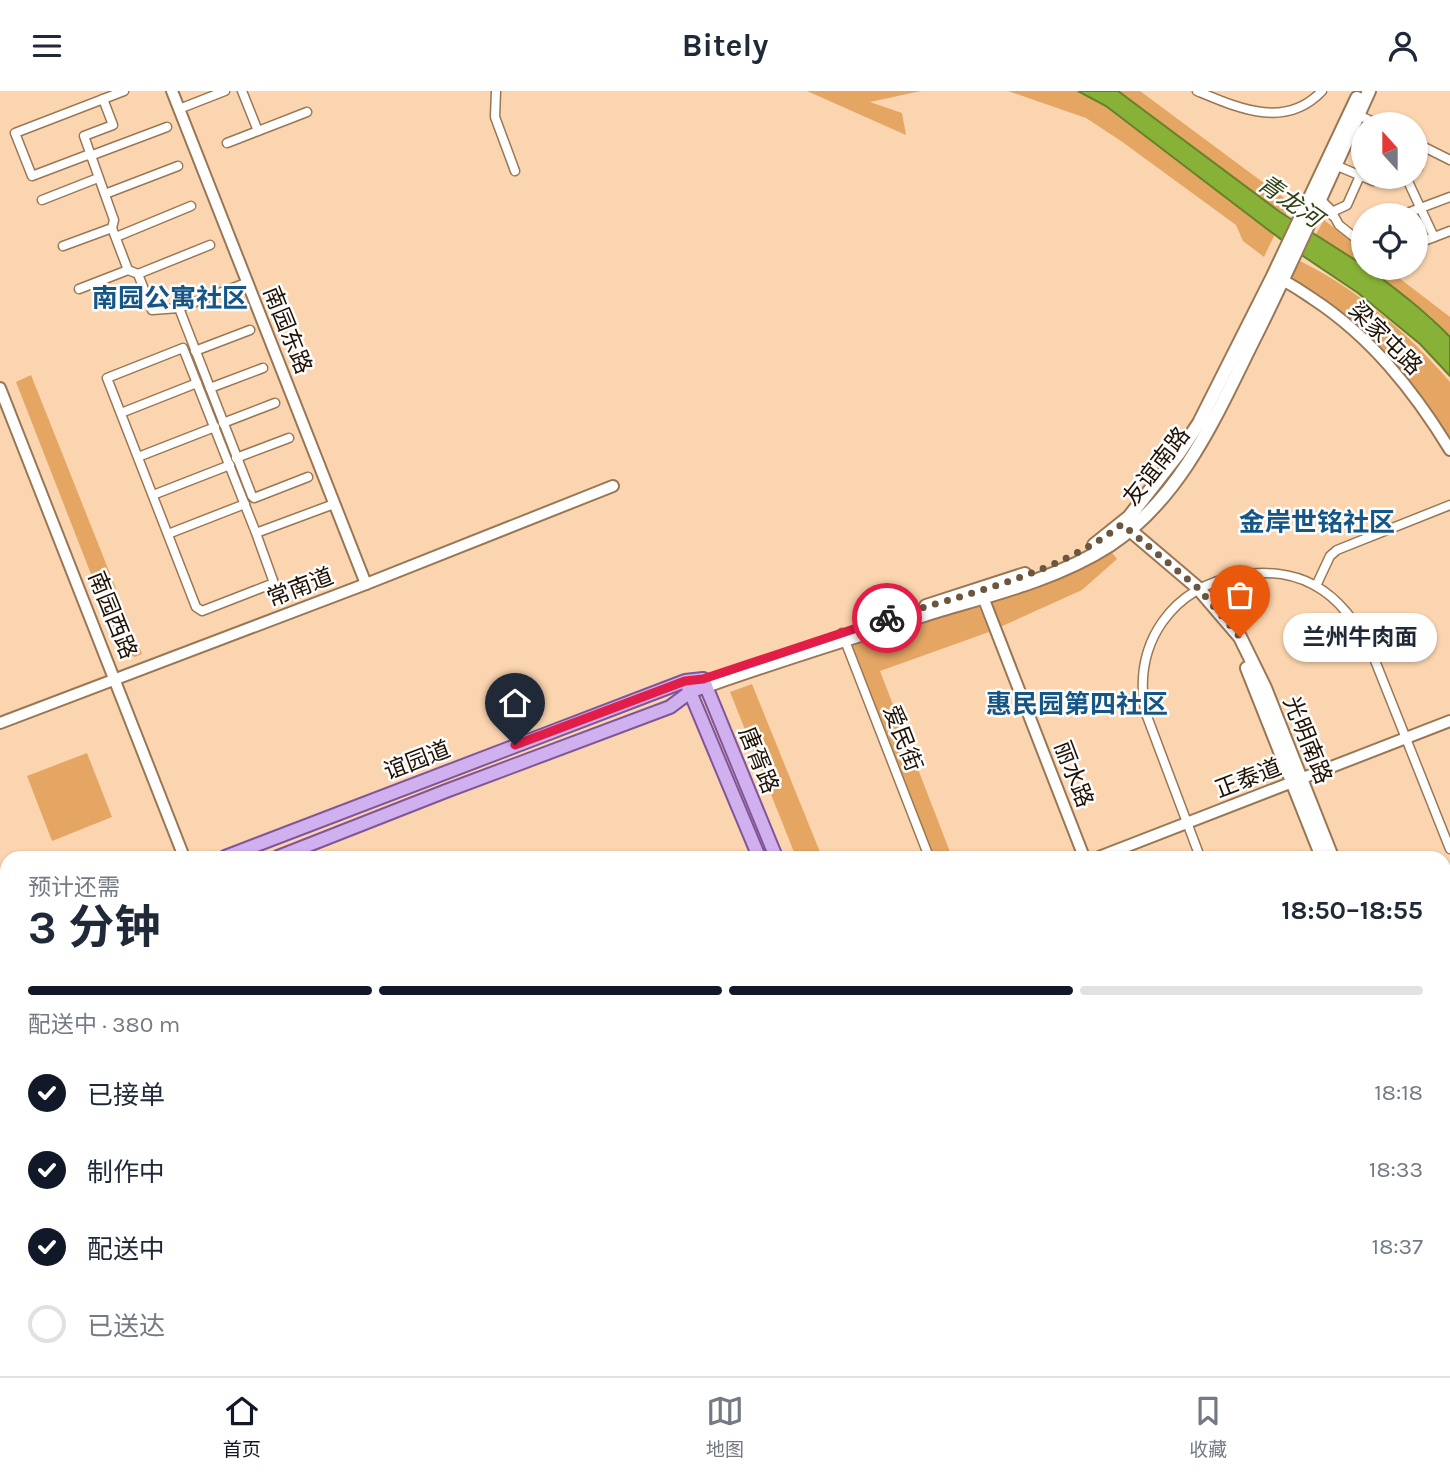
<!DOCTYPE html>
<html lang="zh">
<meta charset="utf-8">
<style>
:root{--surface:#fff;--page:#f2f2f3;--text:#1f2937;--muted:#747a83;--line:#e0e1e3;--accent:#111827}
body{margin:0;font-family:Karla,"Noto Sans SC",sans-serif;background:var(--page);color:var(--text);height:100vh;display:flex;flex-direction:column;font-size:26px;white-space:nowrap}
*{box-sizing:border-box;margin:0}
p{font-size:23px;color:var(--muted)}
.icon{flex:none;width:38px;height:38px;fill:none;stroke:currentColor;stroke-width:2;stroke-linecap:round;stroke-linejoin:round}
.map{position:relative;flex:1;overflow:hidden}
.sheet{position:absolute;left:0px;top:760px;width:1451px;height:527px;display:flex;flex-direction:column;background:var(--surface);border-radius:21px 21px 0 0;box-shadow:0 2px 5px #0004}
.sheet>*{flex:none}
.needle{width:46px;rotate:339deg}
.fabs{position:absolute;left:1351px;top:21px;display:grid;gap:14px}
.fabs a{display:grid;place-items:center;width:77px;height:77px;border-radius:50%;background:var(--surface);box-shadow:0 2px 5px #0004;font-size:35px}
.pin{position:absolute;display:grid;place-items:center;width:60px;height:60px;color:#fff;margin:-72px -30px;border-radius:50% 50% 50% 0;rotate:-45deg;box-shadow:0 0 7px #0007}
.pin .icon{rotate:45deg}
.courier{position:absolute;display:grid;place-items:center;width:70px;height:70px;margin:-35px;border:5px solid #e11d48;border-radius:50%;background:#fff;color:#222;box-shadow:0 2px 9px #0007}
.bubble{position:absolute;height:49px;border-radius:24px;background:var(--surface);box-shadow:0 2px 5px #0004;font-size:23px;font-weight:700;line-height:49px;text-align:center}
.head em{font-style:normal;font-weight:700}
.head div{display:flex;flex-direction:column-reverse}
.head{display:flex;align-items:center;justify-content:space-between;height:119px;padding:0 28px}
h1{font-size:46px;font-weight:700;line-height:52px}
.bar{display:grid;grid-template-columns:repeat(4,1fr);gap:10px 7px;align-content:center;height:84px;padding:0 28px}
.bar i{height:9px;border-radius:5px;background:var(--line)}
.bar .active{background:var(--accent)}
.bar p{grid-column:span 4}
ol{padding:0 28px;list-style:none}
li{display:flex;align-items:center;gap:21px;height:77px}
li p{margin-inline-start:auto}
li .icon{padding:7px;border-radius:50%;background:var(--accent);color:#fff;stroke-width:4}
li:last-child{color:var(--muted)}
li i{width:38px;height:38px;border:4px solid var(--line);border-radius:50%}
header{display:flex;justify-content:space-between;align-items:center;height:91px;padding:0 28px;background:var(--surface);font-size:32px;font-weight:700}
.tabs{display:flex;justify-content:space-around;align-items:center;height:98px;border-top:2px solid var(--line);background:var(--surface);font-size:19px;color:var(--muted)}
.tabs a{display:grid;justify-items:center;gap:4px}
.tabs .active{color:var(--accent)}
.map>svg:first-child{display:block}
</style>
<header><svg class="icon" aria-label="menu" viewBox="0 0 24 24"><path d="M4 6h16M4 12h16M4 18h16"/></svg>Bitely<svg class="icon" aria-label="person" viewBox="0 0 24 24"><circle cx="12" cy="8" r="4"/><path d="M4 21q1-7 8-7t8 7"/></svg></header>
<div class="map">
<svg width="1450" height="1285" viewBox="0 0 1450 1285">
<rect width="100%" height="100%" fill="#fbd5af"/>
<g fill="#e5a664">
<polygon points="807,0 921,0 870,11 902,22 906,44"/>
<polygon points="1008,0 1078,0 1098,9 1275,143 1264,166 1243,150 1236,134 1121,50 1086,27"/>
<polygon points="1118,0 1140,0 1291,112 1285,125"/>
<polygon points="1324,129 1363,159 1363,174 1316,143"/>
<path d="M1300 170C1357 198 1408 242 1450 291V347C1427 310 1401 275 1370 245 1346 223 1318 206 1291 188Z"/>
<polygon points="1368,177 1386,177 1450,226 1450,246 1429,224"/>
<polygon points="31,284 142,563 135,566 121,560 16,291"/>
<polygon points="1110,459 1117,468 1082,499 1000,536 990,509"/>
<polygon points="978,513 989,541 880,580 952,766 933,766 850,553"/>
<polygon points="752,593 822,766 796,766 730,601"/>
<polygon points="87,662 112,726 52,750 27,685"/>
</g>
<path fill="#88b137" stroke="#688128" stroke-width="2" d="M1078 0H1118L1280 121 1363 174V177H1368C1397 199 1425 220 1450 246V285L1420 253 1358 202 1300 163 1106 15Z"/>
<g fill="none" stroke-linecap="round" stroke-linejoin="round">
<g stroke="#9a7754" stroke-width="11">
<g id="minor">
<polyline points="242,0 258,40"/>
<polyline points="496,0 495,26 515,80"/>
<path d="M1197 0C1238 17 1285 39 1322 0"/>
<polyline points="179,18 225,0"/>
<polyline points="1358,24 1378,33"/>
<polyline points="227,52 307,21"/>
<polyline points="1416,52 1450,69"/>
<polyline points="90,63 32,85 15,42 124,0"/>
<polyline points="90,65 167,36"/>
<polyline points="1335,74 1373,90 1393,86"/>
<polyline points="1416,77 1418,77"/>
<polyline points="1406,86 1434,146"/>
<polyline points="105,103 178,75"/>
<polyline points="1320,108 1330,118 1339,134 1363,153"/>
<polyline points="42,109 98,87"/>
<polyline points="1402,124 1450,106"/>
<polyline points="1333,125 1334,120 1347,114 1363,78"/>
<polyline points="112,137 128,179 138,183 152,219 179,217 252,405 254,407 308,386"/>
<polyline points="116,146 191,115"/>
<polyline points="1416,153 1450,140"/>
<polyline points="63,155 112,137 114,129 84,45 113,34 103,8"/>
<polyline points="138,183 210,154"/>
<polyline points="79,198 128,179"/>
<polyline points="179,217 246,192"/>
<polyline points="195,260 250,239"/>
<polyline points="210,297 263,277"/>
<polyline points="121,322 197,292"/>
<polyline points="223,332 275,312"/>
<polyline points="138,366 215,336"/>
<polyline points="236,367 289,347"/>
<polyline points="153,404 230,374"/>
<polyline points="256,442 274,492 202,520 196,516 107,287 183,257 256,442 334,413"/>
<polyline points="168,443 245,413"/>
<polyline points="1316,495 1330,465 1337,459 1450,414"/>
<polyline points="842,542 929,766"/>
<path d="M1200 766 1145 620C1133 551 1172 496 1241 484 1265 480 1292 482 1314 494 1340 508 1356 532 1370 557L1450 758"/>
<polyline points="1444,858 1450,856"/>
</g>
</g>
<g stroke="#9a7754" stroke-width="14">
<g id="tertiary">
<polyline points="172,0 366,493"/>
<path d="M1275 186C1289 191 1301 200 1313 208 1371 246 1414 300 1450 359"/>
<polyline points="0,297 184,766"/>
<polyline points="981,501 1084,766"/>
<polyline points="0,632 366,493 613,395"/>
<polyline points="1099,766 1450,630"/>
<polyline points="0,1191 7,1189"/>
<polyline points="378,1279 380,1285"/>
<polyline points="1283,1279 1286,1285"/>
</g>
</g>
<g stroke="#9a7754" stroke-width="16">
<g id="secondary">
<polyline points="1125,435 1198,497 1240,546 1265,597 1332,766"/>
<polyline points="1094,454 1129,426 1179,362 1199,332 1273,185 1357,7"/>
<polyline points="926,515 1025,483"/>
<polyline points="1247,577 1322,766"/>
<path d="M706 595C782 568 860 544 937 520 995 503 1059 487 1110 454 1185 404 1219 317 1258 240 1297 161 1333 80 1369 0"/>
<polyline points="1444,992 1450,990"/>
<polyline points="1444,1006 1450,1003"/>
<polyline points="1444,1054 1450,1071"/>
<polyline points="1444,1084 1450,1100"/>
<polyline points="656,1285 671,1279"/>
<polyline points="687,1285 702,1279"/>
</g>
</g>
<g stroke="#7f5697" stroke-width="16">
<g id="primary">
<polyline points="688,596 759,766"/>
<polyline points="225,766 685,590 703,588 776,766"/>
<polyline points="278,766 446,700 670,616 690,601 706,595"/>
<polyline points="0,851 7,848"/>
<polyline points="0,884 7,876"/>
<polyline points="0,927 5,940 4,957"/>
<polyline points="0,999 7,1018"/>
<polyline points="108,1279 110,1285"/>
<polyline points="132,1279 134,1285"/>
<polyline points="963,1279 965,1285"/>
<polyline points="983,1279 985,1285"/>
</g>
</g>
<use href="#minor" stroke="#fff" stroke-width="8"/>
<use href="#tertiary" stroke="#fff" stroke-width="10"/>
<use href="#secondary" stroke="#fff" stroke-width="12"/>
<use href="#primary" stroke="#d1b0f0" stroke-width="12"/>
</g>
<g fill="none" stroke-linecap="round" stroke-linejoin="round">
<path stroke="#6c5640" stroke-width="7" stroke-dasharray="0 12.6" d="M887 527C962 504 1060 483 1122 433L1198 497 1240 546"/>
<polyline stroke="#e11d48" stroke-width="9" points="515,654 685,590 703,588 887,527"/>
</g>
<g text-anchor="middle" stroke-width="5" stroke-linejoin="round" paint-order="stroke">
<g font-size="23" fill="#1f1204" stroke="#fdfdfd">
<text transform="translate(288 239) rotate(68)" y="8">南园东路</text>
<text transform="translate(1386 247) rotate(45)" y="8">梁家屯路</text>
<text transform="translate(1156 375) rotate(-52)" y="8">友谊南路</text>
<text transform="translate(300 496) rotate(-21)" y="8">常南道</text>
<text transform="translate(113 524) rotate(68)" y="8">南园西路</text>
<text transform="translate(903 647) rotate(69)" y="8">爱民街</text>
<text transform="translate(1308 649) rotate(68)" y="8">光明南路</text>
<text transform="translate(417 669) rotate(-21)" y="8">谊园道</text>
<text transform="translate(759 669) rotate(68)" y="8">唐胥路</text>
<text transform="translate(1074 683) rotate(69)" y="8">丽水路</text>
<text transform="translate(1248 687) rotate(-21)" y="8">正泰道</text>
</g>
<g font-size="24" font-style="italic" fill="#304010" stroke="#fdfdfd">
<text transform="translate(1290 110) rotate(35)" y="8">青龙河</text>
</g>
<g font-size="26" font-weight="bold" fill="#165686" stroke="#fdfdfd">
<text x="170" y="216">南园公寓社区</text>
<text x="1317" y="440">金岸世铭社区</text>
<text x="1077" y="622">惠民园第四社区</text>
</g>
</g>
</svg>
<div class="fabs">
<a><svg class="needle" viewBox="-14 -14 28 28"><path d="M0-13l5 13h-10z" fill="#e53935"/><path d="M0 13l5-13h-10z" fill="#747a83"/></svg></a>
<a><svg class="icon" aria-label="locate" viewBox="0 0 24 24"><circle cx="12" cy="12" r="6"/><path d="M12 2v4M12 18v4M2 12h4M18 12h4"/></svg></a>
</div>
<div class="pin" style="left:1240px;top:546px;background:#ea580c"><svg class="icon" aria-label="bag" viewBox="0 0 24 24"><path d="M5 8h14l-1 12H6zM9 8a3 3 0 0 1 6 0"/></svg></div>
<div class="pin" style="left:515px;top:654px;background:#1f2937"><svg class="icon" aria-label="home" viewBox="0 0 24 24"><path d="M3 11l9-7 9 7M6 9v11h12V9"/></svg></div>
<div class="courier" style="left:887px;top:527px"><svg class="icon" aria-label="bike" viewBox="0 0 24 24"><circle cx="6" cy="16" r="4"/><circle cx="18" cy="16" r="4"/><path d="M6 16l4-8h5l3 8M10 8l3 8H6M13 5h3"/></svg></div>
<div class="bubble" style="left:1283px;top:522px;width:154px">兰州牛肉面</div>
<section class="sheet">
<div class="head"><div><h1>3 分钟</h1><p>预计还需</p></div><em>18:50–18:55</em></div>
<div class="bar"><i class="active"></i><i class="active"></i><i class="active"></i><i></i><p>配送中 · 380 m</p></div>
<ol>
<li><svg class="icon" aria-label="check" viewBox="0 0 24 24"><path d="M5 12l5 5 9-10"/></svg>已接单<p>18:18</p></li>
<li><svg class="icon" aria-label="check" viewBox="0 0 24 24"><path d="M5 12l5 5 9-10"/></svg>制作中<p>18:33</p></li>
<li><svg class="icon" aria-label="check" viewBox="0 0 24 24"><path d="M5 12l5 5 9-10"/></svg>配送中<p>18:37</p></li>
<li><i></i>已送达</li>
</ol>
</section>
</div>
<nav class="tabs">
<a class="active"><svg class="icon" aria-label="home" viewBox="0 0 24 24"><path d="M3 11l9-7 9 7M6 9v11h12V9"/></svg>首页</a>
<a><svg class="icon" aria-label="map" viewBox="0 0 24 24"><path d="M3 6l6-2 6 2 6-2v14l-6 2-6-2-6 2zM9 4v14M15 6v14"/></svg>地图</a>
<a><svg class="icon" aria-label="saved" viewBox="0 0 24 24"><path d="M7 4h10v16l-5-4-5 4z"/></svg>收藏</a>
</nav>
